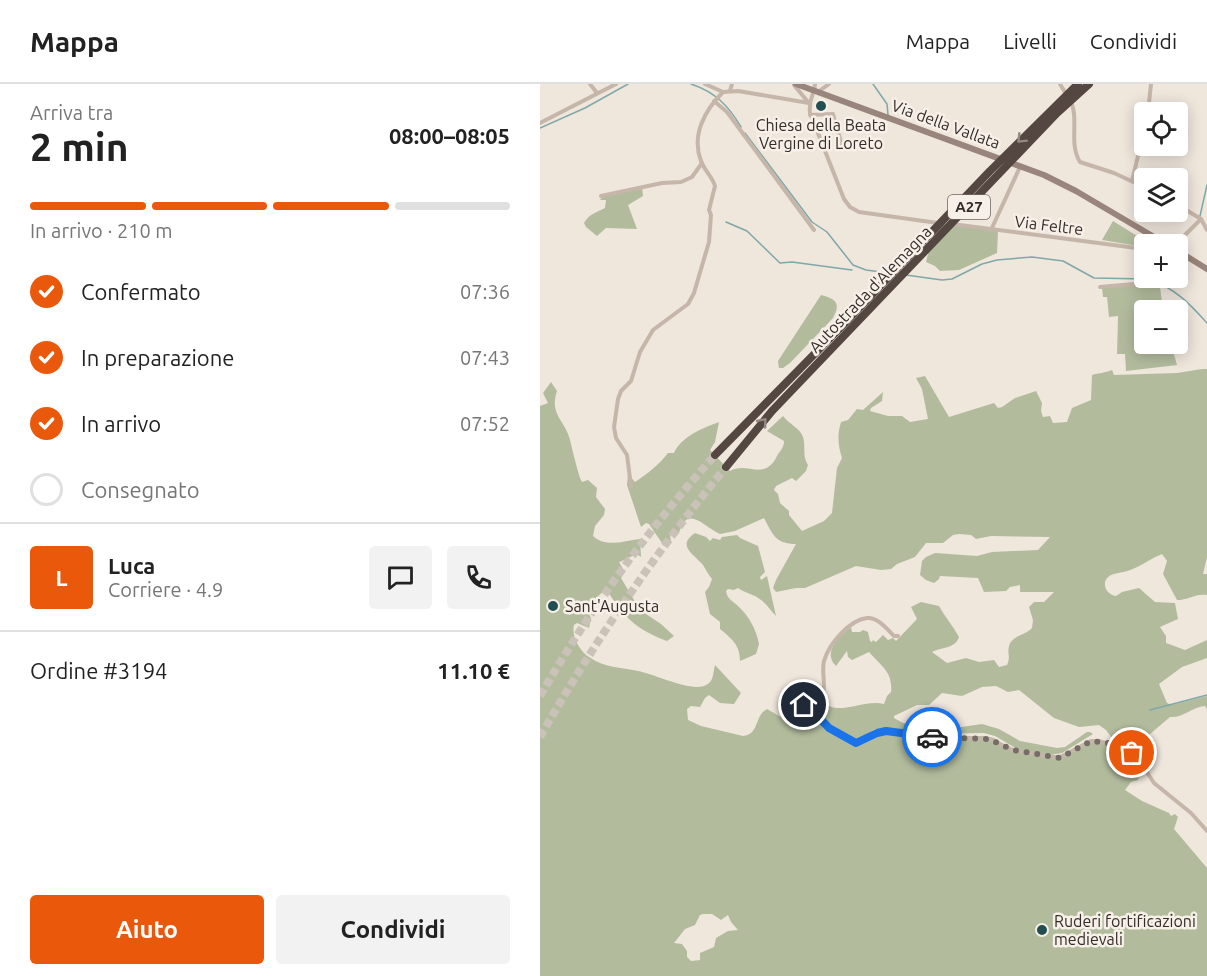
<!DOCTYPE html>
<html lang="it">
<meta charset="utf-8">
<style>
:root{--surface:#fff;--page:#f2f2f2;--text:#222;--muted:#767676;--line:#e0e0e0;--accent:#ea580c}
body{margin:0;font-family:Ubuntu,sans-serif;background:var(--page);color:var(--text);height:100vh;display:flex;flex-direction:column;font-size:22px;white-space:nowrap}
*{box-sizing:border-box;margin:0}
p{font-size:20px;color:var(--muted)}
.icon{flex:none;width:33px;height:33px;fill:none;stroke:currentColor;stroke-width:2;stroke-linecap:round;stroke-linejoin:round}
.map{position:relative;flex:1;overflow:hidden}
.side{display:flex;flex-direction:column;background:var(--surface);width:540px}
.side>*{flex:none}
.fabs{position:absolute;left:594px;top:18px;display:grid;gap:12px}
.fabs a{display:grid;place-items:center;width:54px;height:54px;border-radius:6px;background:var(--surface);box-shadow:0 3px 15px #0003;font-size:30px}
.pin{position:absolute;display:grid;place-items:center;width:51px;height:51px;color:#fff;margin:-26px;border:3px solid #fff;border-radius:50%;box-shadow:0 2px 6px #0007}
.courier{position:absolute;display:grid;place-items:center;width:60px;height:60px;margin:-30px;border:4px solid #1a73e8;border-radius:50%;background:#fff;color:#222;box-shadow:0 2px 8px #0007}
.head em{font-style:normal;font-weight:600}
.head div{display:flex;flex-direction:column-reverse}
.head{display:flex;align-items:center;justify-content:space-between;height:102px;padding:0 30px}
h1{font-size:39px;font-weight:600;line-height:45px}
.bar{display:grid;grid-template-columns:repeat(4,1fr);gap:9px 6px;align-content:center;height:72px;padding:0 30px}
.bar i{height:8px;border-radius:4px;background:var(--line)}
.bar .active{background:var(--accent)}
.bar p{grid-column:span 4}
.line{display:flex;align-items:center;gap:15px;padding:0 30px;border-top:2px solid var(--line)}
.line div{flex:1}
.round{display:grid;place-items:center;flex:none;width:63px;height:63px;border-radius:6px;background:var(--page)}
ol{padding:0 30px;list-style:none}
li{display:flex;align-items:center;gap:18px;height:66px}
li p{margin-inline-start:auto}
li .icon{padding:6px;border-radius:50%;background:var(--accent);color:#fff;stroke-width:4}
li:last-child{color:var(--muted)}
li i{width:33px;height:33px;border:3px solid var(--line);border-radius:50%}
.button{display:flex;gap:12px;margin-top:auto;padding:12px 30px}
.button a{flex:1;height:69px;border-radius:6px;background:var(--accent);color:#fff;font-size:24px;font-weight:600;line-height:69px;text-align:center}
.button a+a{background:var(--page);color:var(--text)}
header{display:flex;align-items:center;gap:36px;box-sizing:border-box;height:84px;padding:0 30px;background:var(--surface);border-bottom:2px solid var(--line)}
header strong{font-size:28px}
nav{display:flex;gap:33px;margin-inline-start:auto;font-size:21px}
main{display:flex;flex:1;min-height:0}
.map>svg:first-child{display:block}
</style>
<header>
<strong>Mappa</strong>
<nav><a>Mappa</a><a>Livelli</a><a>Condividi</a></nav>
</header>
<main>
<section class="side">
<div class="head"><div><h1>2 min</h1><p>Arriva tra</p></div><em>08:00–08:05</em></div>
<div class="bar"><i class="active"></i><i class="active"></i><i class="active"></i><i></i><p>In arrivo · 210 m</p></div>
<ol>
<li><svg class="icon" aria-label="check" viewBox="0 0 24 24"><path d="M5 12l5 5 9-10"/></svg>Confermato<p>07:36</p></li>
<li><svg class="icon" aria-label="check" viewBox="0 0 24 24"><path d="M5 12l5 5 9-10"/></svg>In preparazione<p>07:43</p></li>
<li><svg class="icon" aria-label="check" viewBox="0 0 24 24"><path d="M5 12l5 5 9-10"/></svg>In arrivo<p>07:52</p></li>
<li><i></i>Consegnato</li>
</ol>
<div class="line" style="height:108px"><b class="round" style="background:var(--accent);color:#fff">L</b><div><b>Luca</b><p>Corriere · 4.9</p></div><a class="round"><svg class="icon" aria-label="chat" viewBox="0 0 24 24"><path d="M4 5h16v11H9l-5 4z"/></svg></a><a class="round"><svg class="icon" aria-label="phone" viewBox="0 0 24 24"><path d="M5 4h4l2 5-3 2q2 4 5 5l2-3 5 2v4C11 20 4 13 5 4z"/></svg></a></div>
<div class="line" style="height:78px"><div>Ordine #3194</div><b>11.10 €</b></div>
<div class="button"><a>Aiuto</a><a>Condividi</a></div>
</section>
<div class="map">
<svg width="667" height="892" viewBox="0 0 667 892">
<rect width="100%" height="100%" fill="#efe6dc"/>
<g fill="#b2bc9d" fill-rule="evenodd">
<path d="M102 103 103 112 88 121 97 145 66 144 57 152 46 143 44 139C49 130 57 128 65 124L66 116H60L64 111Z"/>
<polygon points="573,137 602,155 604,153 608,156 608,160 604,160 604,163 562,156"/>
<polygon points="401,140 458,147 457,169 419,186 400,187 395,182 386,178 391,158"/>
<polygon points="607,200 620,203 623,226 604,226 604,260 631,260 637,281 586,287 585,270 577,270 578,232 569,233 567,213 563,213 562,204"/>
<path d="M281 211C296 215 301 219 293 234L250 279 243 284H239L238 277Z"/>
<path d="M662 285H667V473L663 490H667V511C656 509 648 516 637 516L623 490 627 477 622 470C612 474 604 480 595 484 588 488 579 488 571 491 560 497 565 510 576 512L582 508 599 504 615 518 635 519 638 535 620 543 626 552V559L645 566 667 556V574L642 583 619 600 627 619 631 621 667 612V625L665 622C651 623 644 634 630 633L603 656 590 662 571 653 566 646 559 641 539 643 514 634 479 606 468 608 456 602 442 603 422 612 402 609 389 621H377L354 632V634L363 639 408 645 442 640 459 645 480 657 517 664 525 663 547 648H550L553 650 522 669 510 671 479 666 455 652 444 649 379 650 335 645 316 657 303 648 295 647 289 643 275 626 267 622C282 613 286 624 298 624 315 624 330 616 344 620L347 612 351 608C353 588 342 583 329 568L312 576 308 573 307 567 296 582C282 568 299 553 311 543L312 548H320L323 546 328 548 330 557 332 558 333 556 336 558 343 551 348 556 353 554 356 557 377 535 371 523 381 518 399 522C405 533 413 542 419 553 415 565 401 563 392 568L407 579 426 574 439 578 454 576 459 583 467 581C471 572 467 570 469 562 471 552 486 551 492 544L493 536 489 523 494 518H504L514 508H480V501L470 503 466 507 444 508 438 494 400 492 399 495 394 499 386 496 380 491 382 477 386 473 395 469 437 472 452 468 498 466 510 453 451 452 436 455 431 451 419 450 413 451 403 459H386L375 473 357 480 351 485 341 486 316 482 265 504H256L236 508 233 504 236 496 256 460C236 460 233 451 224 434L195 447 180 450C163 442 147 420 139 449L130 451 131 458 124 462 109 440 106 439 101 443 87 401 88 390 95 398C107 390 119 381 128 369H134C141 353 162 344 179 338L175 358 170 366 190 387C207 377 223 397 236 374 239 367 244 365 244 357L227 347 243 332C249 340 260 344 263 353 266 363 262 372 268 381L266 387 256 397 252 394 236 402 234 406 238 410 240 419 249 427V431L262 447 284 437 292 429 297 384 302 374C298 361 297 351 301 338L308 336 317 325 323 326 343 308 342 317 331 324 330 327 348 332H362L370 338 388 335 382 305 376 294 385 292 409 333 454 319 458 324 462 323 475 314 496 307 502 319 501 327 503 333 510 332 513 339 527 338 532 324 551 316 552 291C559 289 565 289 572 286L574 291 637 289Z"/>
<path d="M11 298 17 307C9 331 25 336 30 356 33 369 36 381 40 394L42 398 48 396 57 404 56 413 65 425 64 431 55 442 53 452C66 464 84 457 100 455L101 473 98 471C91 471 86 476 79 478L84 487 81 494 100 526 121 540 134 552 127 557C97 546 85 534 68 508L64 507 50 519 47 526 51 534 49 544 37 539 34 541C31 553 40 567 49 573 64 584 81 583 98 587 115 590 152 609 166 601 174 598 173 588 175 581L201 609 194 620 180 619 169 611 165 614 160 623 151 622 147 625 148 636 161 642 203 652C220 650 214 632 227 625L253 640 257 637 276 641 275 629 290 647 300 649 314 659 336 648 379 652H444L454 654 473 666 518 672 547 657 555 655 591 667 602 682 598 696 591 698 585 706 602 717 629 729 631 732 635 730 638 733 634 745 667 784V892H0V322L8 319 3 309ZM163 830H172L181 836 188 831 191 838 198 846 188 847 176 854 174 863 160 869V876L151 877 147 873V867L142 860 134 859 145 845 155 841 160 831Z"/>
<path d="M155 449 166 453 170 457 173 454 180 456 182 453 197 451 200 454 218 462 225 488 220 493 221 496 227 492 236 532C231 527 227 520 221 516 214 510 205 509 198 504L194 506 188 505 186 507C187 515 193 517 198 522 209 532 216 545 219 560L216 570 200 577C200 561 192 555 180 545V538L170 530 165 508 169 503 172 495C168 490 166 486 163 481 154 470 136 462 155 449Z"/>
</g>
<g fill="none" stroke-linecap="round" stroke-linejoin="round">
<g stroke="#7ea8a9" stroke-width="1.5">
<path d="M151 0C175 8 188 21 201 43"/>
<polyline points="333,0 347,20 348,31"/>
<polyline points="0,44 45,24 88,0"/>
<polyline points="205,49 272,138 287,148 313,181 326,186 349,189"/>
<polyline points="660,132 667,101"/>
<polyline points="186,138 207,147 240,179 252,178 312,186"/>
<polyline points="366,191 402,196 412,195 442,180 457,176 492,173 523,177 554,194 606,195"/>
<path d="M610 196C635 204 650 220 667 239"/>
<polyline points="610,626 667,611"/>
</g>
<g stroke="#cac1b8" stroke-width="8" stroke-dasharray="8 4" stroke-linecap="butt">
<path d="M0 612C51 524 107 447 175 371"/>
<path d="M0 653C54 558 116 468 186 383"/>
</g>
<g stroke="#c6b6a9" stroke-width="4">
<polyline points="50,0 57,9"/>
<polyline points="165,0 183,8"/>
<path d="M275 0C275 10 268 14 270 29L304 115 310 123 319 128 398 139"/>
<polyline points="520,0 526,10"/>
<polyline points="254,1 268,18"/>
<polyline points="190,7 192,0"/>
<polyline points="183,8 198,7 269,19"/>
<polyline points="278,8 289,0"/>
<path d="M530 16C540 34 528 59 540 78L574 89 604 103"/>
<polyline points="174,17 187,28 274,146"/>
<polyline points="608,28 611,0"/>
<polyline points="270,31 293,30 303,65"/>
<polyline points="0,39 76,0"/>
<polyline points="592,97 604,47"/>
<polyline points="61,112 122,99 141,98 152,93 162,79"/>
<polyline points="638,121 661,135 667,146"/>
<polyline points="412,140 604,165"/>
<polyline points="451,146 480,83"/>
<polyline points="636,160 661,135"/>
<polyline points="560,203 605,199 610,194"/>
<path d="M91 402 87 371 76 354 74 343 78 315 81 307 91 297 100 268 113 246 148 220 154 209 169 158 171 131 169 126 175 102C172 92 164 86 161 77 151 51 165 26 183 8"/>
<path d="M358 552H354C347 545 338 533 327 534 309 536 289 560 284 577 281 590 287 601 282 614L265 619V623L273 627 289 644 316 659 337 649 346 647 386 653 449 655 473 666 520 674 551 657H559L582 664 597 673 614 699 651 729 667 747"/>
</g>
<g stroke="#99857b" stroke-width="6">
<polyline points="256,0 504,91 536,107 626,160"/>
<polyline points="638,167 667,185"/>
</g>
<g stroke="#544640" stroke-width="8">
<polyline points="175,371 303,241 450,87 538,0"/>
<polyline points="186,383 232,327 517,29 549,0"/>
</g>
</g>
<defs><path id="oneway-chevron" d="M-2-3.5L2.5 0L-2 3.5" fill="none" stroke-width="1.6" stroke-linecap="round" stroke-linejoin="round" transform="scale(1.5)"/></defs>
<g stroke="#958a83">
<use href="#oneway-chevron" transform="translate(481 55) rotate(135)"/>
<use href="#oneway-chevron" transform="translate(223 338) rotate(-50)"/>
</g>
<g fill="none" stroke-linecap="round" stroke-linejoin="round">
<polyline stroke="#756d67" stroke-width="6" stroke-dasharray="0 10.8" points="392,653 449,655 473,666 520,674 551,657 568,659 592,669"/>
<polyline stroke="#1a73e8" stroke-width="8" points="264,621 273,627 289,644 316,659 337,649 346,647 392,653"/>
</g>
<g fill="#224e51" stroke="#f7f0e8" stroke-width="2">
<circle cx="281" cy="22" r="6"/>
<circle cx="13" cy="522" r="6"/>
<circle cx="502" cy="846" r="6"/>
</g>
<g text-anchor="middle" stroke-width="5" stroke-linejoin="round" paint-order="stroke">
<rect fill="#f7f0e8" stroke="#6e6762" stroke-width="1.5" x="408" y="111" width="42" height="24" rx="4.5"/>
<g font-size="15" font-weight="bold" fill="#342c28">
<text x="429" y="128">A27</text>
</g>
<g font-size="16" fill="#342c28" stroke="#f7f0e8">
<text transform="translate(406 40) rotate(20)" y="6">Via della Vallata</text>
<text transform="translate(509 141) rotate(7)" y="6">Via Feltre</text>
<text transform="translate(330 205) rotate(-46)" y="6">Autostrada d'Alemagna</text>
</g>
<g font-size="16" fill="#342c28" stroke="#f7f0e8" text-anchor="start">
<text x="281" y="47" text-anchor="middle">Chiesa della Beata<tspan x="281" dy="18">Vergine di Loreto</tspan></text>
<text x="25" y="528">Sant'Augusta</text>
<text x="514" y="843">Ruderi fortificazioni<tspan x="514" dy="18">medievali</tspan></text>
</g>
</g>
</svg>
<div class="fabs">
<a><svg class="icon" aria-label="locate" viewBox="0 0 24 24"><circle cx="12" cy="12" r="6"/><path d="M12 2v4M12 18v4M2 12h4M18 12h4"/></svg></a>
<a><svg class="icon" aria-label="layers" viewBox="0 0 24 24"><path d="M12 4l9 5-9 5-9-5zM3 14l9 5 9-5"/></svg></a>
<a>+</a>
<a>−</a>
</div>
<div class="pin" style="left:592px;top:669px;background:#ea580c"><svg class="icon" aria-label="bag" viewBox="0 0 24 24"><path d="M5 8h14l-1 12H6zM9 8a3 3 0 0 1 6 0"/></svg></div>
<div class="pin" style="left:264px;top:621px;background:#1f2937"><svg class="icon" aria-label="home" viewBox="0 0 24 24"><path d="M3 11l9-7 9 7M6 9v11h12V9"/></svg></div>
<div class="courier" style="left:392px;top:653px"><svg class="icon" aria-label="car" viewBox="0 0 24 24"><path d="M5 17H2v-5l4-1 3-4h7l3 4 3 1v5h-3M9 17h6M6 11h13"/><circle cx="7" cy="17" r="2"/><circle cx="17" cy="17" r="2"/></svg></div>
</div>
</main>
